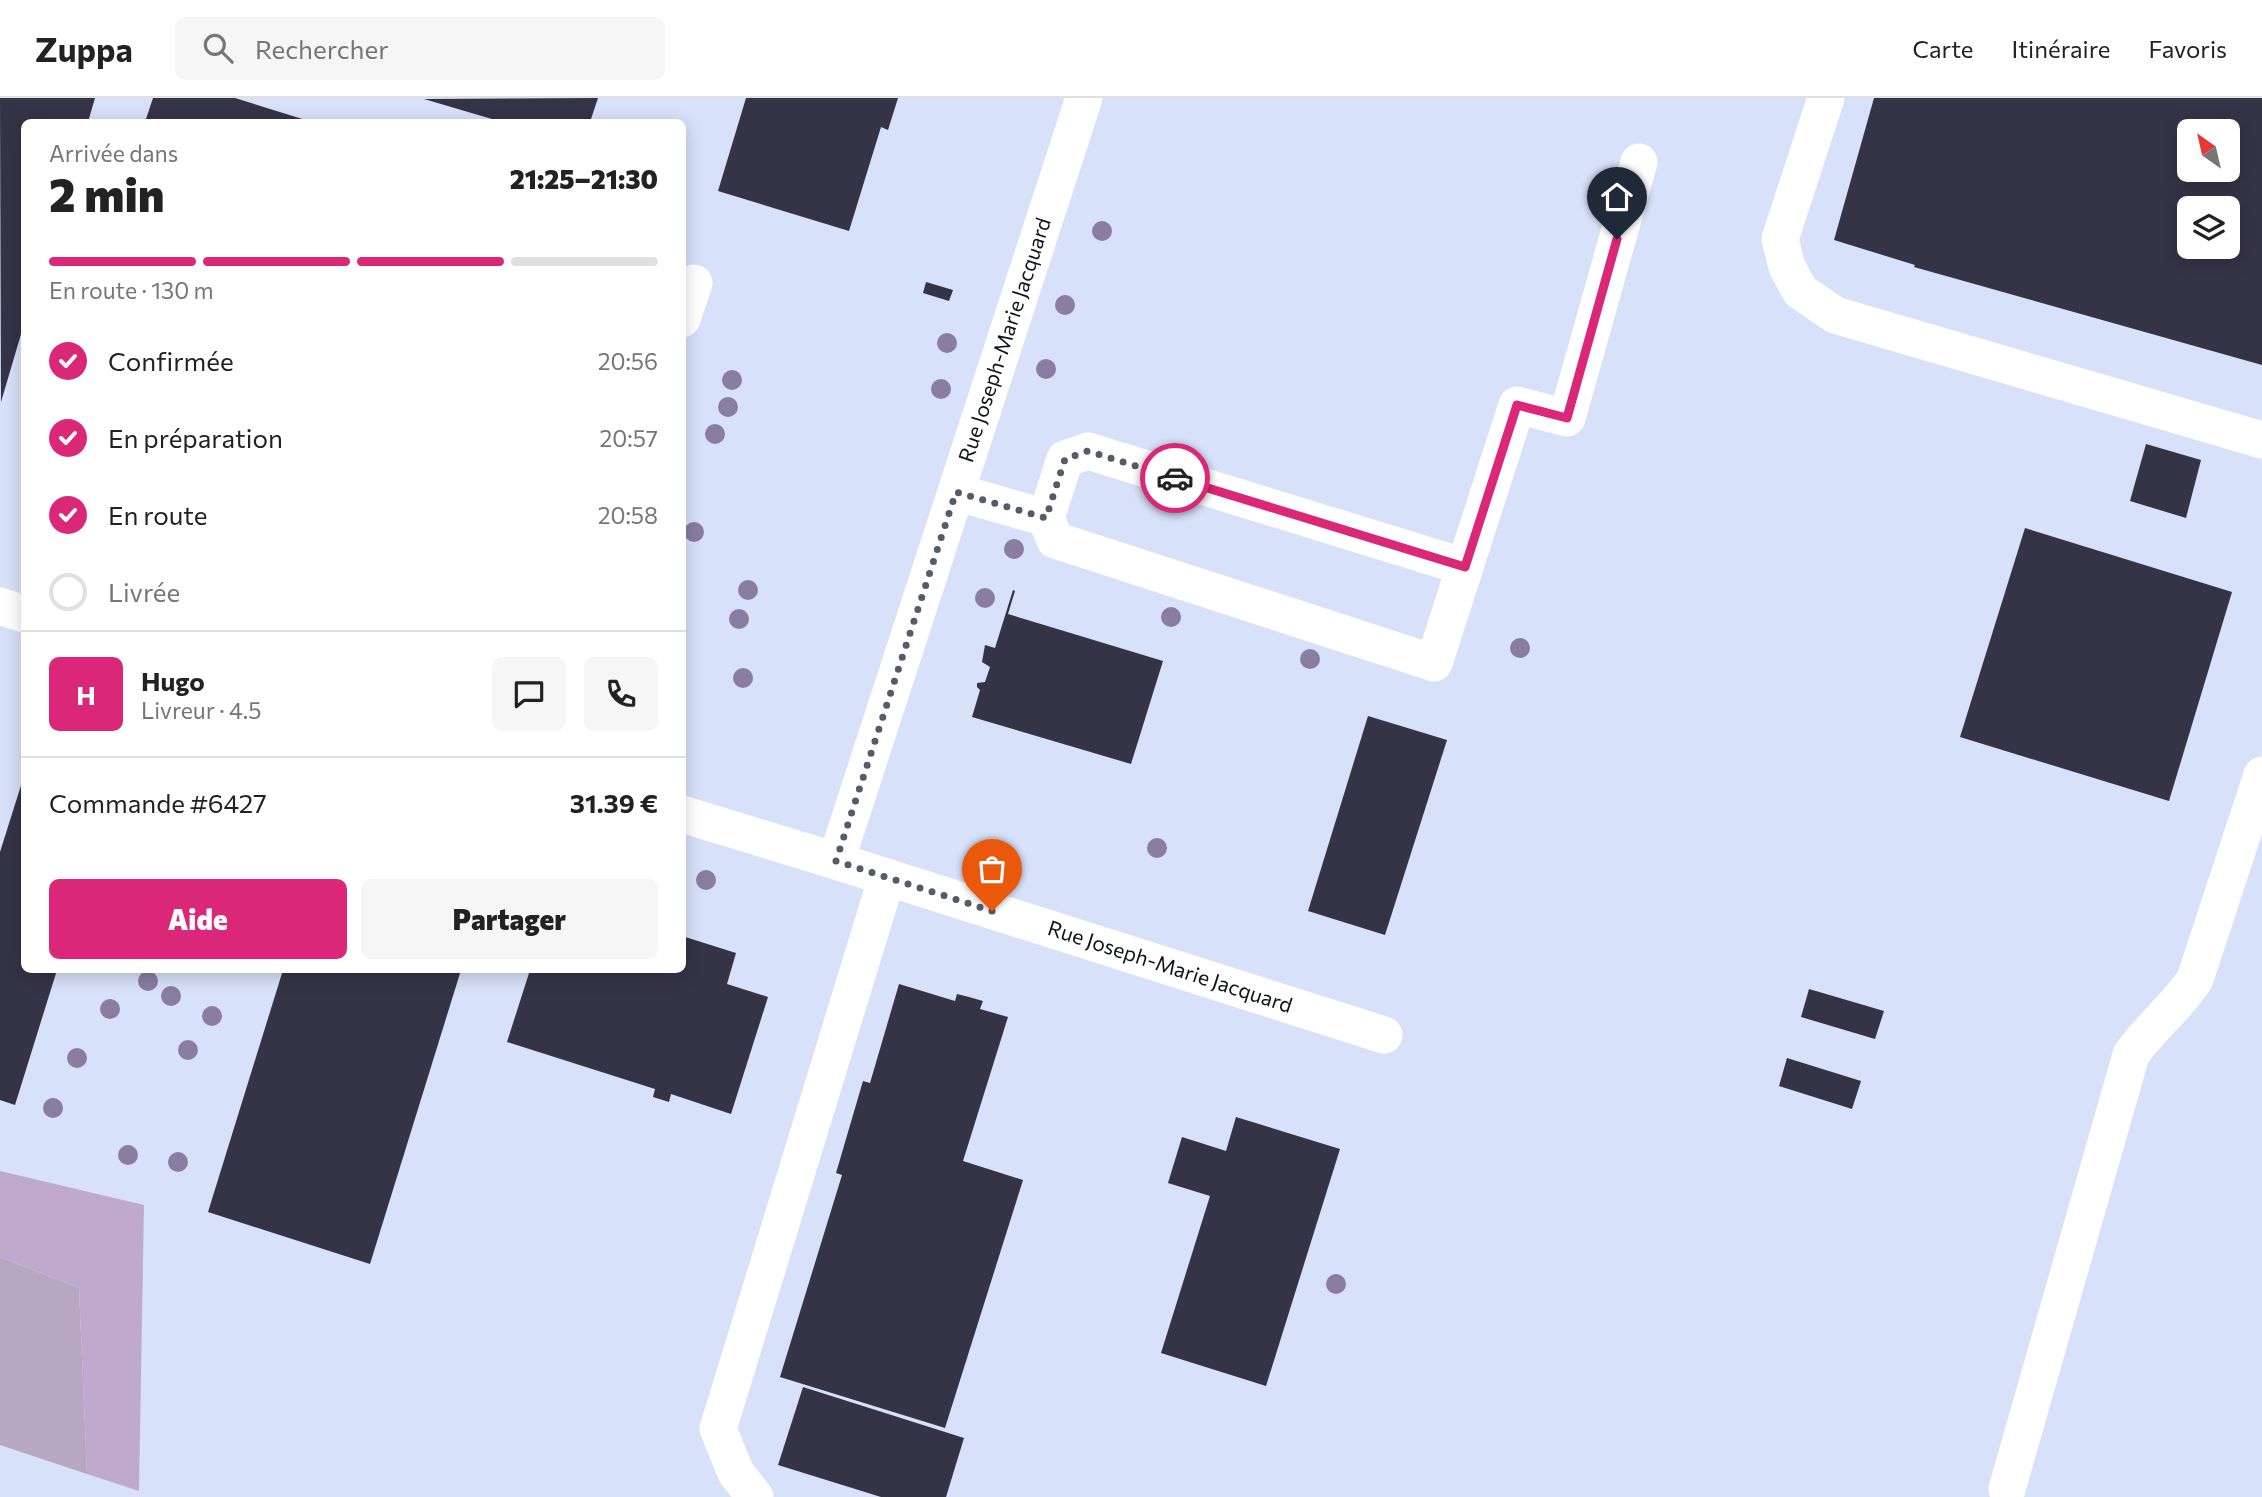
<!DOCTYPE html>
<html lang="fr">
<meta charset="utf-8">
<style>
:root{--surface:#fff;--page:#f6f6f6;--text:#222;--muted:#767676;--line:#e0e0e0;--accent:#db2777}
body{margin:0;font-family:Commissioner,sans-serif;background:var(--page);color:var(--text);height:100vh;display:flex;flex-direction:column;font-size:26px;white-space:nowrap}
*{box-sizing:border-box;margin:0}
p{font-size:23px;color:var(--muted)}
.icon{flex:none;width:38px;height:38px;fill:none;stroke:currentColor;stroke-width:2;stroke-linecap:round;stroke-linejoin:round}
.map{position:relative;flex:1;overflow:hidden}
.details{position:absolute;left:21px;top:21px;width:665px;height:854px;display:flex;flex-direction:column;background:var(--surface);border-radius:10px;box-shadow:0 4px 18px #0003}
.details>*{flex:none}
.needle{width:46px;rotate:326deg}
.tools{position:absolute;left:2177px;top:21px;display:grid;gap:14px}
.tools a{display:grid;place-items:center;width:63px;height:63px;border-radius:10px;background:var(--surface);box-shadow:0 4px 18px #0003;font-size:35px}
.pin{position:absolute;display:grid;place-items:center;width:60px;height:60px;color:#fff;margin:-72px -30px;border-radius:50% 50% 50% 0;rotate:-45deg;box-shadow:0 0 7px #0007}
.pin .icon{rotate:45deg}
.courier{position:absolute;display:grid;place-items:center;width:70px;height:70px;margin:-35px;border:5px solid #db2777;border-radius:50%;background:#fff;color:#222;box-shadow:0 2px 9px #0007}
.head em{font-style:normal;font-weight:800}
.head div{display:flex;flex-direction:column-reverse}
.head{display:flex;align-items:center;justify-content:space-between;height:119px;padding:0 28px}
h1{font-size:46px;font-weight:800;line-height:52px}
.bar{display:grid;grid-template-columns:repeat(4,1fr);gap:10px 7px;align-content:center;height:84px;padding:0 28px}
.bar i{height:9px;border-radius:5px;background:var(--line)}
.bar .selected{background:var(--accent)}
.bar p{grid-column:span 4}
.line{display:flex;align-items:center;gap:18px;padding:0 28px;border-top:2px solid var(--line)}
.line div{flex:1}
.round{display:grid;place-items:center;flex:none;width:74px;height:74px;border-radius:10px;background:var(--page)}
ol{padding:0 28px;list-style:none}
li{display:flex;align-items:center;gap:21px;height:77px}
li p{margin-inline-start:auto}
li .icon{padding:7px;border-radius:50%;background:var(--accent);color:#fff;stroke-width:4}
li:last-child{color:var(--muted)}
li i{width:38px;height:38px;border:4px solid var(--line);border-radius:50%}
.primary-button{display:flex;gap:14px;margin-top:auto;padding:14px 28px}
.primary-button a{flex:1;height:80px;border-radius:10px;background:var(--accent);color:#fff;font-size:28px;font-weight:800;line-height:80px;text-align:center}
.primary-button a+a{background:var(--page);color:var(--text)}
header{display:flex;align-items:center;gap:42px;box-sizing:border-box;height:98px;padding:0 35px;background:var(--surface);border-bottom:2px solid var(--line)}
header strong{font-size:33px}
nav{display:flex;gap:38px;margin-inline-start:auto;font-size:24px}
.search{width:490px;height:63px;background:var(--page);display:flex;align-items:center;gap:18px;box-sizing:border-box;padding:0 24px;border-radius:10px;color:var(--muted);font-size:26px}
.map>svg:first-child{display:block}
</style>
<header>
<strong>Zuppa</strong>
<div class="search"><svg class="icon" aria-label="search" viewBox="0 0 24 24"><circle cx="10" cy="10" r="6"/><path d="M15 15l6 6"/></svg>Rechercher</div>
<nav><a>Carte</a><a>Itinéraire</a><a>Favoris</a></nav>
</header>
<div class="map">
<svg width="2262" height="1399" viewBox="0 0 2262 1399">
<rect width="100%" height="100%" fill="#d7e1f9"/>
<polygon fill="#b7a7c1" points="0,1159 79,1190 87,1376 0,1347"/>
<polygon fill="#bfaacd" points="0,1073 144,1107 139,1393 87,1376 79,1190 0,1159"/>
<g fill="#353346" fill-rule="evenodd">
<polygon points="0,0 95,0 88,24 24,24 24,226 1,304"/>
<polygon points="153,0 235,0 312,24 145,24"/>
<polygon points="598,0 590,24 502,24 424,1"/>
<polygon points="746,0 898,0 888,32 881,29 849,133 718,93"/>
<path d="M1874 0H2262V267L1914 169 1915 167 1834 142ZM2189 33H2228V72H2189ZM2189 110H2228V149H2189Z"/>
<polygon points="926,184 953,192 949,203 923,195"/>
<polygon points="2146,346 2201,362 2186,420 2130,403"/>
<polygon points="2025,430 2232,494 2169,703 1960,639"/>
<polygon points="1013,492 1015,493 1008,516 1163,563 1131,666 972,619 980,592 977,589 977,585 985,584 990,569 982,564 985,547 995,550"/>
<polygon points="1368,618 1447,642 1385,837 1308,813"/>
<polygon points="24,678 24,872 57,872 15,1007 0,1002 0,754"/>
<polygon points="682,838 736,855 727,886 768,899 731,1016 671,996 669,1004 653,999 655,991 507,944 530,872 682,872"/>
<polygon points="283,872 461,872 370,1166 208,1114"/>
<polygon points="899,886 955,903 957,896 969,899 983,903 980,911 1008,919 963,1063 1023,1082 945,1330 780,1279 842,1077 836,1075 863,983 870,985"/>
<polygon points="1809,891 1884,913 1875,941 1801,919"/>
<polygon points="1787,960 1861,983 1852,1011 1779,988"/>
<polygon points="1236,1019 1340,1051 1266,1288 1161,1255 1210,1098 1168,1085 1182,1039 1226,1053"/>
<polygon points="803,1289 964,1340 946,1399 881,1399 778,1367"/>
</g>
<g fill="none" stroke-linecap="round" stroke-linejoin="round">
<g stroke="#fff" stroke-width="37">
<polyline points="1826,0 1780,141 1787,169 1800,193 1835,217 2262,342"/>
<polyline points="682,221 694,185"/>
<polyline points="956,394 1046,420 1055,442 1434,565 1517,307 1567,320 1639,64"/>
<polyline points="1046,420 1065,361 1088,353 1465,469"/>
<polyline points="0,508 24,516"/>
<polyline points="682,716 836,763 1384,937"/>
<polyline points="836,763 1084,0"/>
<path d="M2007 1391 2131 957C2150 929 2177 909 2195 881L2262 677"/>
<polyline points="755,1399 736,1375 718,1331 887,779"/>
</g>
</g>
<g fill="#897da1">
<circle cx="1102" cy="133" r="10"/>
<circle cx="1065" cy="207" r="10"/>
<circle cx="947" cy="245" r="10"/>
<circle cx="1046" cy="271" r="10"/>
<circle cx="732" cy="282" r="10"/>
<circle cx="941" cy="291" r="10"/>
<circle cx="728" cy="309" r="10"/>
<circle cx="715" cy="336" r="10"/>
<circle cx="694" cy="434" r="10"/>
<circle cx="1014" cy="451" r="10"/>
<circle cx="748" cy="492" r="10"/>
<circle cx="985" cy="500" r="10"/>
<circle cx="1171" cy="519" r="10"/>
<circle cx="739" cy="521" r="10"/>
<circle cx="1520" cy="550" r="10"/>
<circle cx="1310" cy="561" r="10"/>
<circle cx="743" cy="580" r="10"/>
<circle cx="1157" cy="750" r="10"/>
<circle cx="706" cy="782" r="10"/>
<circle cx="148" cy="883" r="10"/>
<circle cx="171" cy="898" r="10"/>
<circle cx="110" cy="911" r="10"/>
<circle cx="212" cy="918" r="10"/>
<circle cx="188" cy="952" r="10"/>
<circle cx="77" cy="960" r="10"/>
<circle cx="53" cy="1010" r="10"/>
<circle cx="128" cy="1057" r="10"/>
<circle cx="178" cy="1064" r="10"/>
<circle cx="1336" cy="1186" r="10"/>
</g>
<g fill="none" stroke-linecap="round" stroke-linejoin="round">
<polyline stroke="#565b69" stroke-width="7" stroke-dasharray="0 12.6" points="992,813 836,763 956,394 1046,420 1065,361 1088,353 1175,380"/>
<polyline stroke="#db2777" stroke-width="9" points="1175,380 1465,469 1517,307 1567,320 1617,141"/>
</g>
<g text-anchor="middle" stroke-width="7" stroke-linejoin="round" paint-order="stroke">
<g font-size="21" fill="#10131b" stroke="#fff">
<text transform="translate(1005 242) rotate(-72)" y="7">Rue Joseph-Marie Jacquard</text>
<text transform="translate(1170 869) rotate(18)" y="7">Rue Joseph-Marie Jacquard</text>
</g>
</g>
</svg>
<div class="tools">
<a><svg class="needle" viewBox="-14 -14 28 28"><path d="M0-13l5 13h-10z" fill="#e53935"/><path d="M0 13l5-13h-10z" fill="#767676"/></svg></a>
<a><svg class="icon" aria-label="layers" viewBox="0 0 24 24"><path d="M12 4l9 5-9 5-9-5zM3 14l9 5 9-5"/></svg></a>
</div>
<div class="pin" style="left:992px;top:813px;background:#ea580c"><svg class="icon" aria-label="bag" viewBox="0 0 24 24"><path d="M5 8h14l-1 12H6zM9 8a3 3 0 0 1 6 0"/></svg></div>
<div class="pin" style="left:1617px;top:141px;background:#1f2937"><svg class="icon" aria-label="home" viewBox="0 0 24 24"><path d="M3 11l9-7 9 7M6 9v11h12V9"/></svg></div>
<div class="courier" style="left:1175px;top:380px"><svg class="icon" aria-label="car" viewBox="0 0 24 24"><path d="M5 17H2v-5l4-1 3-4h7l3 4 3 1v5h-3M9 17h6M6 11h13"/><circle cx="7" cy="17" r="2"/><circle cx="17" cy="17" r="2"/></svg></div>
<section class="details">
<div class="head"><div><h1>2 min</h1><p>Arrivée dans</p></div><em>21:25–21:30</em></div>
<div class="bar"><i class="selected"></i><i class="selected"></i><i class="selected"></i><i></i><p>En route · 130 m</p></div>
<ol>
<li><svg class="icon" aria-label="check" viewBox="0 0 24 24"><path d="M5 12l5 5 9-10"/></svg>Confirmée<p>20:56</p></li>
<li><svg class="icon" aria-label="check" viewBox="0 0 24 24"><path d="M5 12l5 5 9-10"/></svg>En préparation<p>20:57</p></li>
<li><svg class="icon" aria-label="check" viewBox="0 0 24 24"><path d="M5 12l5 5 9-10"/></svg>En route<p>20:58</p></li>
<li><i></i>Livrée</li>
</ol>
<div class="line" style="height:126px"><b class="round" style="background:var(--accent);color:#fff">H</b><div><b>Hugo</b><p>Livreur · 4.5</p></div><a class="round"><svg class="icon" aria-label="chat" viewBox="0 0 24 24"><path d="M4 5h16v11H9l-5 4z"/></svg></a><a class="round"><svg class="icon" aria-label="phone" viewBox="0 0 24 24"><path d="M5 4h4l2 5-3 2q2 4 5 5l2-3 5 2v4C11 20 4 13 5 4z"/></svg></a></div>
<div class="line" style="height:91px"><div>Commande #6427</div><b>31.39 €</b></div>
<div class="primary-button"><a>Aide</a><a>Partager</a></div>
</section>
</div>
